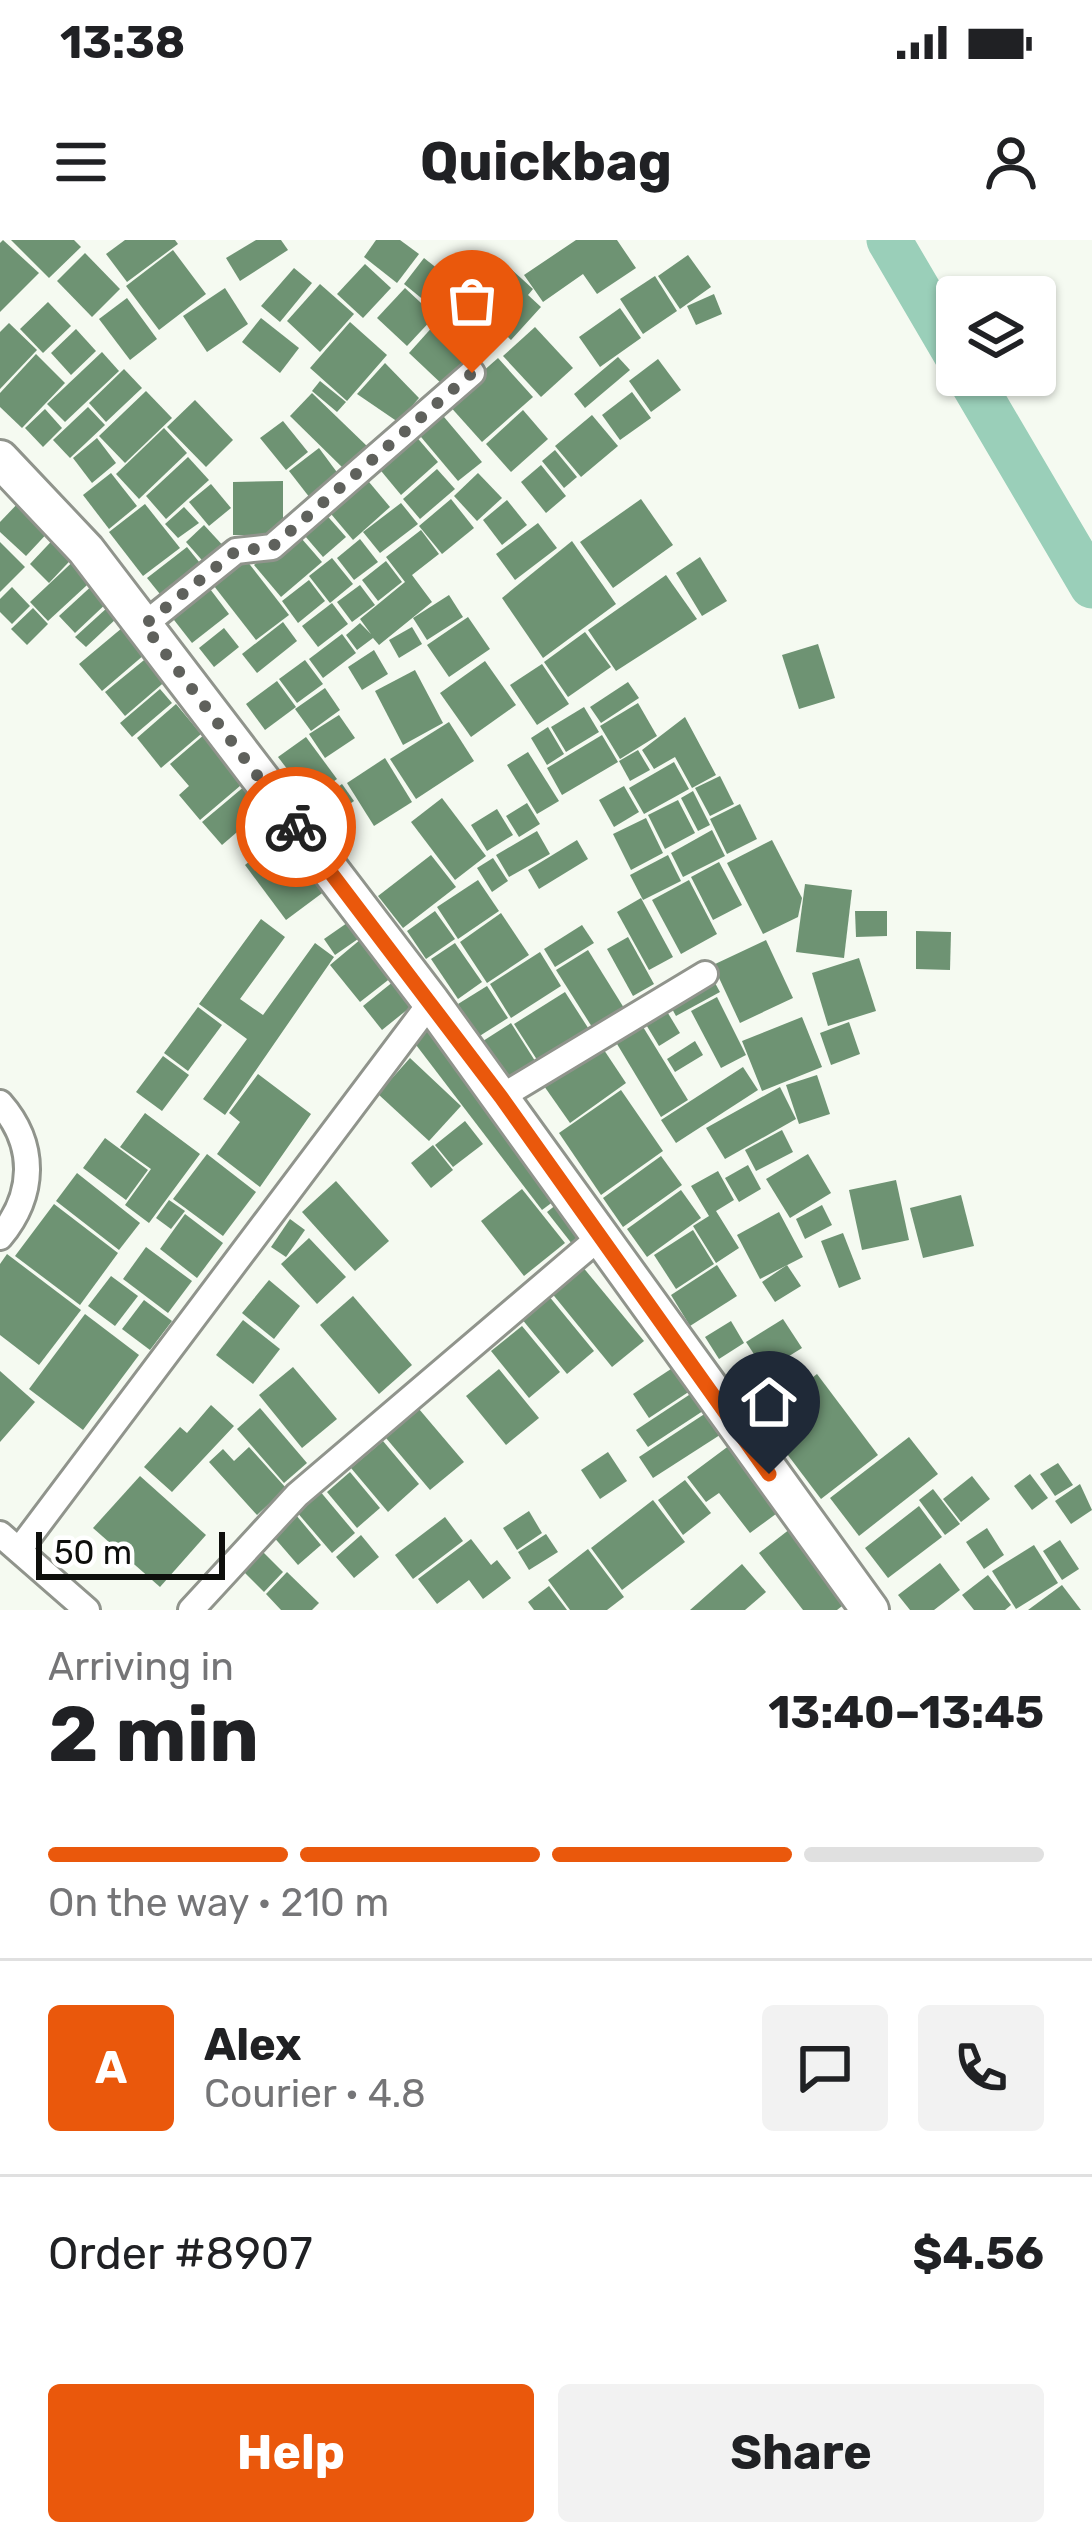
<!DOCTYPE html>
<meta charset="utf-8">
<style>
:root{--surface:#fff;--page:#f2f2f2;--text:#202124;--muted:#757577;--line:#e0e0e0;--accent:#ea580c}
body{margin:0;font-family:Rubik,sans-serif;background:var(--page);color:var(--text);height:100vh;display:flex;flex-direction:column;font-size:45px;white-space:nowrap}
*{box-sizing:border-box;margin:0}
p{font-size:39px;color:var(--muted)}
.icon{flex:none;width:66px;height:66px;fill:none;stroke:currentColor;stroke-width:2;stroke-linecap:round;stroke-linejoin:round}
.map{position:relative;height:1370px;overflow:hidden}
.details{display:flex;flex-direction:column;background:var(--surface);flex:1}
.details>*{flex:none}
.controls{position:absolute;left:936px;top:36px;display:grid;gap:24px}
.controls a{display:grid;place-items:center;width:120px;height:120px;border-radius:12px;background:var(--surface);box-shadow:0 3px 9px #0004;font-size:60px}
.scale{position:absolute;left:36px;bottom:30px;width:189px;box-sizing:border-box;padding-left:12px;border:6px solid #0e0f0c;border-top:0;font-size:33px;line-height:42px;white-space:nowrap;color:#0e0f0c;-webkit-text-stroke:9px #fff;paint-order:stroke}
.pin{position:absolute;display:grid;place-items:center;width:102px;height:102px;color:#fff;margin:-123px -51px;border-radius:50% 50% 50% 0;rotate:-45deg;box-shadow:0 0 12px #0007}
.pin .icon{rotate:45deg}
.courier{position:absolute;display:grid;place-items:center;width:120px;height:120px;margin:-60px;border:9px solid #ea580c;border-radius:50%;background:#fff;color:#222;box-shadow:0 3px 15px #0007}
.summary em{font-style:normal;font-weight:700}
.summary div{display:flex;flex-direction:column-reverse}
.summary{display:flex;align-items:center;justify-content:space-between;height:204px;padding:0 48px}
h1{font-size:78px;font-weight:700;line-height:90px}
.bar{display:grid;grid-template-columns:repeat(4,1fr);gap:18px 12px;align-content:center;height:144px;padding:0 48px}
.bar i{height:15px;border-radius:9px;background:var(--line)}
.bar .current{background:var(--accent)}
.bar p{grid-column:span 4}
.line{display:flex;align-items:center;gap:30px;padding:0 48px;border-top:3px solid var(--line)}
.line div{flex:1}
.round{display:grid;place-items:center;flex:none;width:126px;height:126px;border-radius:12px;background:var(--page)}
.action{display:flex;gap:24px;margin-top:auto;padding:24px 48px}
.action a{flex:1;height:138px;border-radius:12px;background:var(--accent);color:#fff;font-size:48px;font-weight:700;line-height:138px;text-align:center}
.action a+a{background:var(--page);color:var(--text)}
.status{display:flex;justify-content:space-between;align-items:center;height:84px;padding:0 60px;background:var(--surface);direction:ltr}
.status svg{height:33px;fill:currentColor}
header{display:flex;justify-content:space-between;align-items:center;height:156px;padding:0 48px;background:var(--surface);font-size:54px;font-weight:700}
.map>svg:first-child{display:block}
</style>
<div class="status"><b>13:38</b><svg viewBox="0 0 49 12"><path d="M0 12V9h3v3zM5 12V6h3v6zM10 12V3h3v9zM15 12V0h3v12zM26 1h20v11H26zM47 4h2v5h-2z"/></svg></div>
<header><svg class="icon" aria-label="menu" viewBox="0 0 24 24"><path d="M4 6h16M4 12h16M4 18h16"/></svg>Quickbag<svg class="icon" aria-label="person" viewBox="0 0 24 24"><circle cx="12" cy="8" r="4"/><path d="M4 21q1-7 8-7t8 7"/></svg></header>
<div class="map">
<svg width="1092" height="1370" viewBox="0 0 1092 1370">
<rect width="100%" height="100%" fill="#f5faf1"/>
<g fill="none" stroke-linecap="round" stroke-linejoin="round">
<g stroke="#9acfb9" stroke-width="45">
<polyline points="889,0 957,116"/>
<polyline points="968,135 1092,346"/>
</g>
</g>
<g fill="#6e9373">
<polygon points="3,0 39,33 0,72 0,3"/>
<polygon points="11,0 74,0 81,7 49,38"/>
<polygon points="125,0 175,0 178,4 127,42 106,14"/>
<polygon points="256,0 281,0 288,10 240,41 226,18"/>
<polygon points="376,0 400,0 419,14 397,43 364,17"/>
<polygon points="576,0 617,0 636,28 597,54 583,34 543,62 524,35"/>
<polygon points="173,10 206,54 159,90 126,46"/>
<polygon points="85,13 120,49 92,77 57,41"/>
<polygon points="688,15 711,47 680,69 658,36"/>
<polygon points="424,18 463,49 442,75 404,44"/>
<polygon points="499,18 533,49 528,55 541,67 511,100 465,56"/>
<polygon points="365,24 391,48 363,78 337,54"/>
<polygon points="294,28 312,43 280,82 261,66"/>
<polygon points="655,36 677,71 643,94 620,59"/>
<polygon points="320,44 354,74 320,112 287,81"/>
<polygon points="225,48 248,84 207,112 183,76"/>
<polygon points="405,48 435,76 407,106 377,78"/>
<polygon points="714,54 722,74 696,85 687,66"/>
<polygon points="127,58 157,99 130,120 99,79"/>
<polygon points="462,58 498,90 477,115 441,82"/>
<polygon points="48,62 71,86 43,113 20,89"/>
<polygon points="620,68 641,98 600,127 579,97"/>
<polygon points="261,78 299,108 280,133 242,102"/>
<polygon points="350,82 387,115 347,161 310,128"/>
<polygon points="9,83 37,110 0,149 0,92"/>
<polygon points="435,84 471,117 444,146 409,113"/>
<polygon points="535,87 573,128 541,157 503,116"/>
<polygon points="76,89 96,111 71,135 51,113"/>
<polygon points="102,112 119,131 65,182 47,164"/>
<polygon points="36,114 65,143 22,188 0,167 0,153"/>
<polygon points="618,117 630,130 585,168 574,154"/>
<polygon points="498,118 533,157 482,202 447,163"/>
<polygon points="658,119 681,150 651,172 629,141"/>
<polygon points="385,123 419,158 398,182 357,154"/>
<polygon points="124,129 142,148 106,182 89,163"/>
<polygon points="320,141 346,162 337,172 312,151"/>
<polygon points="146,151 172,178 125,223 99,196"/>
<polygon points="632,152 651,178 620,200 602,175"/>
<polygon points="312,153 369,208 346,231 290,176"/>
<polygon points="195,160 233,200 206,227 167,187"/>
<polygon points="88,167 105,185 70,218 53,200"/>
<polygon points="45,169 62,188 43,207 25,188"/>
<polygon points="523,170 548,199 511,232 486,204"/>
<polygon points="439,171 482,222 458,241 416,191"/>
<polygon points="592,175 618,206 581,237 555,206"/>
<polygon points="283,181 308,212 286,230 260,198"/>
<polygon points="164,188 187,213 139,259 116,234"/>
<polygon points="414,194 438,222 401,255 377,226"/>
<polygon points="97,198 116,223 92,243 73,218"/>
<polygon points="319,208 339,235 310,258 289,231"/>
<polygon points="555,210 577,237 564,248 542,221"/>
<polygon points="188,217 209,240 166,279 146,256"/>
<polygon points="541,225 566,256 546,273 521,242"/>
<polygon points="437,229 455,249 420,279 403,259"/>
<polygon points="111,233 137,266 109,289 83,255"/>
<polygon points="478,233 502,258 477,281 454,256"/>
<polygon points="364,236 390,267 353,300 326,268"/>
<polygon points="283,241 283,295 233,295 233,242"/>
<polygon points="211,244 231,268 209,286 189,262"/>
<polygon points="23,258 53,287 26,316 0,292 0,282"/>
<polygon points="451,259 474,288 442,314 419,286"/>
<polygon points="641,259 673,305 613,348 580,302"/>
<polygon points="507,260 527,285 502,305 483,280"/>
<polygon points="401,263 418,284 380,313 363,292"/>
<polygon points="145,264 180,308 143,336 109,292"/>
<polygon points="184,267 199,283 178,298 165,284"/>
<polygon points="322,270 346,297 323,317 299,289"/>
<polygon points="538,283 557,308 515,340 496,314"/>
<polygon points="204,285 227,310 208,327 186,302"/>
<polygon points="62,290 82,308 49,343 30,324"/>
<polygon points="421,290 439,314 412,335 432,362 379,405 373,398 357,410 346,395 360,383 371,394 360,379 405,342 386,317"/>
<polygon points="295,291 322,322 281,357 254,325"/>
<polygon points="360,299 378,322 354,340 337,318"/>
<polygon points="572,301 616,364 543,418 502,358"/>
<polygon points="0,302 25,327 0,352"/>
<polygon points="187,307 208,333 168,364 147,338"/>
<polygon points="240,312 289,375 256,400 207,337"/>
<polygon points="81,314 99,334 48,381 30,362"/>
<polygon points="700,317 727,361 702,376 676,333"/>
<polygon points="332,318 353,344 330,363 309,336"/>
<polygon points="386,321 402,342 378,361 362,340"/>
<polygon points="666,335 697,379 616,431 588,390"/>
<polygon points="309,340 325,361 298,383 282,361"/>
<polygon points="204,341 229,374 192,403 167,371"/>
<polygon points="96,342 111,359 75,393 59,376"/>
<polygon points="360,345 375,365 352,382 337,362"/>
<polygon points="12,347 30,366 12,384 0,372 0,359"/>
<polygon points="449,355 463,377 427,400 413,378"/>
<polygon points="332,363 348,384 318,407 302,386"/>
<polygon points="108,367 118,377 86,407 75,397"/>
<polygon points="33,368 48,384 27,405 11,389"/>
<polygon points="468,377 490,409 449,437 427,405"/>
<polygon points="283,382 297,401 257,433 242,414"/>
<polygon points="412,387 422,404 399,418 389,400"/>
<polygon points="122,388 144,415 102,451 79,424"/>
<polygon points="224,388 239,407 214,427 199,408"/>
<polygon points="585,392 611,427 568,457 544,422"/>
<polygon points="342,394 356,413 323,438 309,419"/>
<polygon points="818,404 835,458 799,469 782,415"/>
<polygon points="374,410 388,434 362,450 348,427"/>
<polygon points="149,416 168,439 125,476 105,452"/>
<polygon points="305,420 323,444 297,463 279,439"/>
<polygon points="485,421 516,465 471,497 440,453"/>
<polygon points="542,424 569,464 537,485 510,445"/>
<polygon points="415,430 443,483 403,505 375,451"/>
<polygon points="277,441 296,467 265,490 246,464"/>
<polygon points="628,442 639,458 601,483 590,467"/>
<polygon points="325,448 340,470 311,491 295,469"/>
<polygon points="160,449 172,463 132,497 120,483"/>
<polygon points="638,463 657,496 620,519 600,486"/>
<polygon points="176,464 201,494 161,528 137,498"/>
<polygon points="584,467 599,492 566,512 551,487"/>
<polygon points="339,475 355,498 325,518 309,494"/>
<polygon points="685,477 716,535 692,548 675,517 654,529 642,510"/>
<polygon points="449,482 474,521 416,559 390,519"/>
<polygon points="548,487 564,514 547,525 531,498"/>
<polygon points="212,488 247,540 200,580 179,555 189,546 170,524"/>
<polygon points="602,495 618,522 562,555 547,528"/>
<polygon points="306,497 337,539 310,559 278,517"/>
<polygon points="638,510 650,530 630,541 619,521"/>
<polygon points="528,512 559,561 537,574 507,525"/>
<polygon points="385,518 412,562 374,586 347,543"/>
<polygon points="674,522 689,549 644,574 629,548"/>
<polygon points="720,536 734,564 710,576 695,548"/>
<polygon points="252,540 271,563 222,605 202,582"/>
<polygon points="342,544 354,561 322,584 310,567"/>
<polygon points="624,546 639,572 614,587 599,560"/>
<polygon points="693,551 710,585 698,591 681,558"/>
<polygon points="442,558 486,616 455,640 411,582"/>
<polygon points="678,560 695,593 665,609 648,575"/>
<polygon points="527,563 540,584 519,597 506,576"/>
<polygon points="740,564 757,599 727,614 710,579"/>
<polygon points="497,569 513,595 487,611 471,585"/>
<polygon points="646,578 663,613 631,630 613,594"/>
<polygon points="712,590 725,616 683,637 671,613"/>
<polygon points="537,591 550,614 509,637 496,615"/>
<polygon points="283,595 325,651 286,680 245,625"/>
<polygon points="577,600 588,619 539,649 528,630"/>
<polygon points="772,600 802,658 798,677 763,694 727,623"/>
<polygon points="431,615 456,647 403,688 378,656"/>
<polygon points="668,615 681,641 643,660 630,635"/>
<polygon points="493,618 508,641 492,652 477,628"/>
<polygon points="719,622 742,665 713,680 691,637"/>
<polygon points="478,640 499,671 458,699 437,667"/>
<polygon points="689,640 717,694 681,714 652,660"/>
<polygon points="805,644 852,650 844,718 796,712"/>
<polygon points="641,658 673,717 649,730 617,672"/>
<polygon points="435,671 455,699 426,719 407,691"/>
<polygon points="855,671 887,671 887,696 856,697"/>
<polygon points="501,673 529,715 487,743 460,702"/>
<polygon points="261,679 285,697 240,759 263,775 315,703 334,717 225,875 203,859 247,799 199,764"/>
<polygon points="347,683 358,699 335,715 324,699"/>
<polygon points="582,685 594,703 555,727 544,709"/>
<polygon points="916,691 951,692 950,730 916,729"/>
<polygon points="628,697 654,744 633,756 607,709"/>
<polygon points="361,699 392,737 360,762 330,725"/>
<polygon points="766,700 793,758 740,783 713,725"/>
<polygon points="455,703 482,742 458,759 431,719"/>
<polygon points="588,710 624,768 592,787 556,730"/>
<polygon points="540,712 561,746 511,778 490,744"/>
<polygon points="859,718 876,771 828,786 812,733"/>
<polygon points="710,734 720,752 676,776 666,758"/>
<polygon points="394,741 413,765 382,790 363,766"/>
<polygon points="487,746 508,778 478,797 458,764"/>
<polygon points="565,752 592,794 541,826 514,784"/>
<polygon points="717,757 746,815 721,828 691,771"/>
<polygon points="660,760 680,793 659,806 639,773"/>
<polygon points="198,767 222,785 188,831 164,813"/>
<polygon points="802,777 822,827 762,851 742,801"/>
<polygon points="434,779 566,952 542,970 410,797"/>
<polygon points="640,782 688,860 661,877 614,799"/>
<polygon points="849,782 860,814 831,825 820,793"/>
<polygon points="511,783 537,824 509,842 483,801"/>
<polygon points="598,801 626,843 570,883 537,836"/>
<polygon points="695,801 703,815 675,832 667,819"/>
<polygon points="163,816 189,835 162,871 136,852"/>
<polygon points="410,818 461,866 429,901 378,854"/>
<polygon points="743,827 758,850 676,903 661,880"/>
<polygon points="258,834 311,874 260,947 217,914 240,882 229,873"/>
<polygon points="817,835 830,874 799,884 786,845"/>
<polygon points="780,847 796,879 725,919 706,888"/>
<polygon points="621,850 663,911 601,955 559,893"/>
<polygon points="145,873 200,914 149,983 125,965 151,929 120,907"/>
<polygon points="465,881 483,904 453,927 435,905"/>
<polygon points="782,890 793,912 756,931 745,910"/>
<polygon points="105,898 148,930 126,960 83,928"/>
<polygon points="433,905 453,930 431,948 411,923"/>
<polygon points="207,914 256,952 223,996 173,959"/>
<polygon points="808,914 831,953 790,978 766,939"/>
<polygon points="661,916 682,945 623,987 603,958"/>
<polygon points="748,925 761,949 739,962 725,938"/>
<polygon points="718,931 734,960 716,971 739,1008 716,1023 693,986 709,976 691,946"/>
<polygon points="77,933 140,983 119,1010 56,961"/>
<polygon points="896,940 909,1000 862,1010 849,950"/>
<polygon points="336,941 389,1001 355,1031 302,972"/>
<polygon points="522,949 565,1003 524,1036 481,981"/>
<polygon points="681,950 701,978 647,1017 627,989"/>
<polygon points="961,955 974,1006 923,1018 910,968"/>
<polygon points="567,956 596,993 576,1009 547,972"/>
<polygon points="169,960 185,971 171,989 156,978"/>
<polygon points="54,964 118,1013 80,1065 15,1016"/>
<polygon points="822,965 832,985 805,999 796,979"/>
<polygon points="779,972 803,1017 760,1039 737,995"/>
<polygon points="185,974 223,1003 197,1038 160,1009"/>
<polygon points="290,979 305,990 286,1017 271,1007"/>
<polygon points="693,990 714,1024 676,1049 654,1015"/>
<polygon points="843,993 861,1039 839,1048 821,1001"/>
<polygon points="309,998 346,1037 317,1064 281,1024"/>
<polygon points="146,1007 192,1041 168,1073 123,1039"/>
<polygon points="7,1014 81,1070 39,1125 0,1095 0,1024"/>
<polygon points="577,1020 644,1101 612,1127 546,1046"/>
<polygon points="717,1025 737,1056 690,1086 671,1055"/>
<polygon points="787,1025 801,1046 775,1062 762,1042"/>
<polygon points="111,1036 138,1056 115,1086 88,1066"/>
<polygon points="269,1040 300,1066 274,1099 242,1073"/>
<polygon points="548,1055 594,1111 567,1134 521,1078"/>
<polygon points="353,1056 412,1125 379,1154 320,1085"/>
<polygon points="144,1060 172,1081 150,1110 122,1089"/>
<polygon points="85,1074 139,1115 83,1190 29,1149"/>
<polygon points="783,1079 802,1108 765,1131 746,1102"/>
<polygon points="243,1080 280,1109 253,1144 216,1115"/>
<polygon points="731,1081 744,1103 719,1119 705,1097"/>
<polygon points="522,1086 560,1132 529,1158 491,1111"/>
<polygon points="780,1123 797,1146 761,1174 744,1151"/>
<polygon points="677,1125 693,1149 649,1178 633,1154"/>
<polygon points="293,1127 337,1179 302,1208 259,1155"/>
<polygon points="499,1129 539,1178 506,1205 466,1156"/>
<polygon points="0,1131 35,1162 0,1202"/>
<polygon points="817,1134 878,1215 821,1259 760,1178"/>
<polygon points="695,1151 706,1169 648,1207 636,1190"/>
<polygon points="211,1165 234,1186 172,1252 144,1227 180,1187 187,1193"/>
<polygon points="260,1168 307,1223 284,1243 237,1189"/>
<polygon points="419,1169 464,1222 430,1250 386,1198"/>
<polygon points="709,1171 723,1193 653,1238 639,1217"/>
<polygon points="909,1197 938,1234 859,1296 830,1258"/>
<polygon points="383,1201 419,1244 388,1272 351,1228"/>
<polygon points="734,1202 784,1268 750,1293 719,1253 706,1262 687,1237"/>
<polygon points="249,1207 286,1248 257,1275 209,1222 223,1209 234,1221"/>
<polygon points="608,1212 627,1241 600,1259 581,1230"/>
<polygon points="1058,1223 1073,1245 1055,1256 1040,1234"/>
<polygon points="350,1232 380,1268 357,1288 327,1252"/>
<polygon points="1030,1234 1048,1258 1032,1270 1014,1246"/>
<polygon points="140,1236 206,1295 160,1347 93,1288"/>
<polygon points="972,1236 990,1259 961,1282 943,1259"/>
<polygon points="685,1240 711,1273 683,1295 658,1260"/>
<polygon points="1080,1244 1092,1270 1071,1284 1055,1261"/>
<polygon points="933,1249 960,1284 945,1295 919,1260"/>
<polygon points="319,1250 355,1293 332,1313 296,1271"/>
<polygon points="653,1260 685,1302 622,1350 591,1308"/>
<polygon points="919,1266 942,1297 888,1338 865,1308"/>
<polygon points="529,1271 542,1293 517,1310 503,1288"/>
<polygon points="296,1275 321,1305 298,1325 272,1295"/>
<polygon points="445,1277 463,1301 413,1339 395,1315"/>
<polygon points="799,1282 855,1356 837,1370 803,1370 759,1313"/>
<polygon points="987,1288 1004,1315 984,1329 966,1302"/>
<polygon points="546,1294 558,1312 529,1330 518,1312"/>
<polygon points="361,1295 379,1317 354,1338 336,1317"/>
<polygon points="471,1299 491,1325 497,1320 511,1338 483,1359 469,1340 437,1364 418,1339"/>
<polygon points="1060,1300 1079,1329 1062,1340 1043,1311"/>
<polygon points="1034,1305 1058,1343 1016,1369 992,1331"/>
<polygon points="259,1308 283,1332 264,1352 240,1328"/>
<polygon points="588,1309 624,1357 607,1370 570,1370 548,1340"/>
<polygon points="940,1323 960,1350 934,1370 910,1370 898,1355"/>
<polygon points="742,1324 766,1352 745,1370 690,1370"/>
<polygon points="287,1332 319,1363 312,1370 281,1370 266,1354"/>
<polygon points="988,1335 1011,1365 1005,1370 974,1370 962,1355"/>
<polygon points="1062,1345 1081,1370 1028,1370"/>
<polygon points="549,1346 567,1370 534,1370 528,1362"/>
</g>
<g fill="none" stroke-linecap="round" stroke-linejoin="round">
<g stroke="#90948c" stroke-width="30">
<g id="street">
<polyline points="144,385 236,311 272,307 472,133"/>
<polyline points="501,857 705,734"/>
<path d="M0 863C37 905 35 955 0 997"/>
<polyline points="0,1294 87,1370"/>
<polyline points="19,1310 431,762"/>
<polyline points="191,1370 297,1255 601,996"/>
</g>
</g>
<g stroke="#90948c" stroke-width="42">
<polyline id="secondary" points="0,219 86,310 431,762 870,1370"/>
</g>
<use href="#street" stroke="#fff" stroke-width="24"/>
<use href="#secondary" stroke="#fff" stroke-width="36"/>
</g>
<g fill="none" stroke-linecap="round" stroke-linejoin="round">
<polyline stroke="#5f615c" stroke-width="12" stroke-dasharray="0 21.6" points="296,587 144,385 236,311 272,307 472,133"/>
<polyline stroke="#ea580c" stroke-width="15" points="296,587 501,857 769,1234"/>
</g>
</svg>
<div class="controls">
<a><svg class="icon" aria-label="layers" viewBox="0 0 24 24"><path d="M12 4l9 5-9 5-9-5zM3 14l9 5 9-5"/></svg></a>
</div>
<div class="scale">50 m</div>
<div class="pin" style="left:472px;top:133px;background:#ea580c"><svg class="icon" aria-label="bag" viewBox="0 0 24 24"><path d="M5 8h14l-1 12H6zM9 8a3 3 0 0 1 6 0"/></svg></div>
<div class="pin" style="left:769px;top:1234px;background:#1f2937"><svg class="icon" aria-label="home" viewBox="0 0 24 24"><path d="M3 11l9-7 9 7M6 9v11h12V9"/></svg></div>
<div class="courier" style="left:296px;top:587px"><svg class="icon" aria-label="bike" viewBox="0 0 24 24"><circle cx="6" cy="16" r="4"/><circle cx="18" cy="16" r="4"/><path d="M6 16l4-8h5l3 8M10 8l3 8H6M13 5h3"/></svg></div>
</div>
<section class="details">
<div class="summary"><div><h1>2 min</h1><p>Arriving in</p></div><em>13:40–13:45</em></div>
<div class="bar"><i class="current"></i><i class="current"></i><i class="current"></i><i></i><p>On the way · 210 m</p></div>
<div class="line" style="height:216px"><b class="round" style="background:var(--accent);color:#fff">A</b><div><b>Alex</b><p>Courier · 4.8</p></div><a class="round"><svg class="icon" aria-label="chat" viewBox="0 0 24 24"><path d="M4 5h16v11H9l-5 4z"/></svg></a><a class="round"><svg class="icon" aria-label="phone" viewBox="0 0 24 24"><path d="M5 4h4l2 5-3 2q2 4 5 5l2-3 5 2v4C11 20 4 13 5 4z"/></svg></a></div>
<div class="line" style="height:156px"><div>Order #8907</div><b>$4.56</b></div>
<div class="action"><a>Help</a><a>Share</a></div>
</section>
